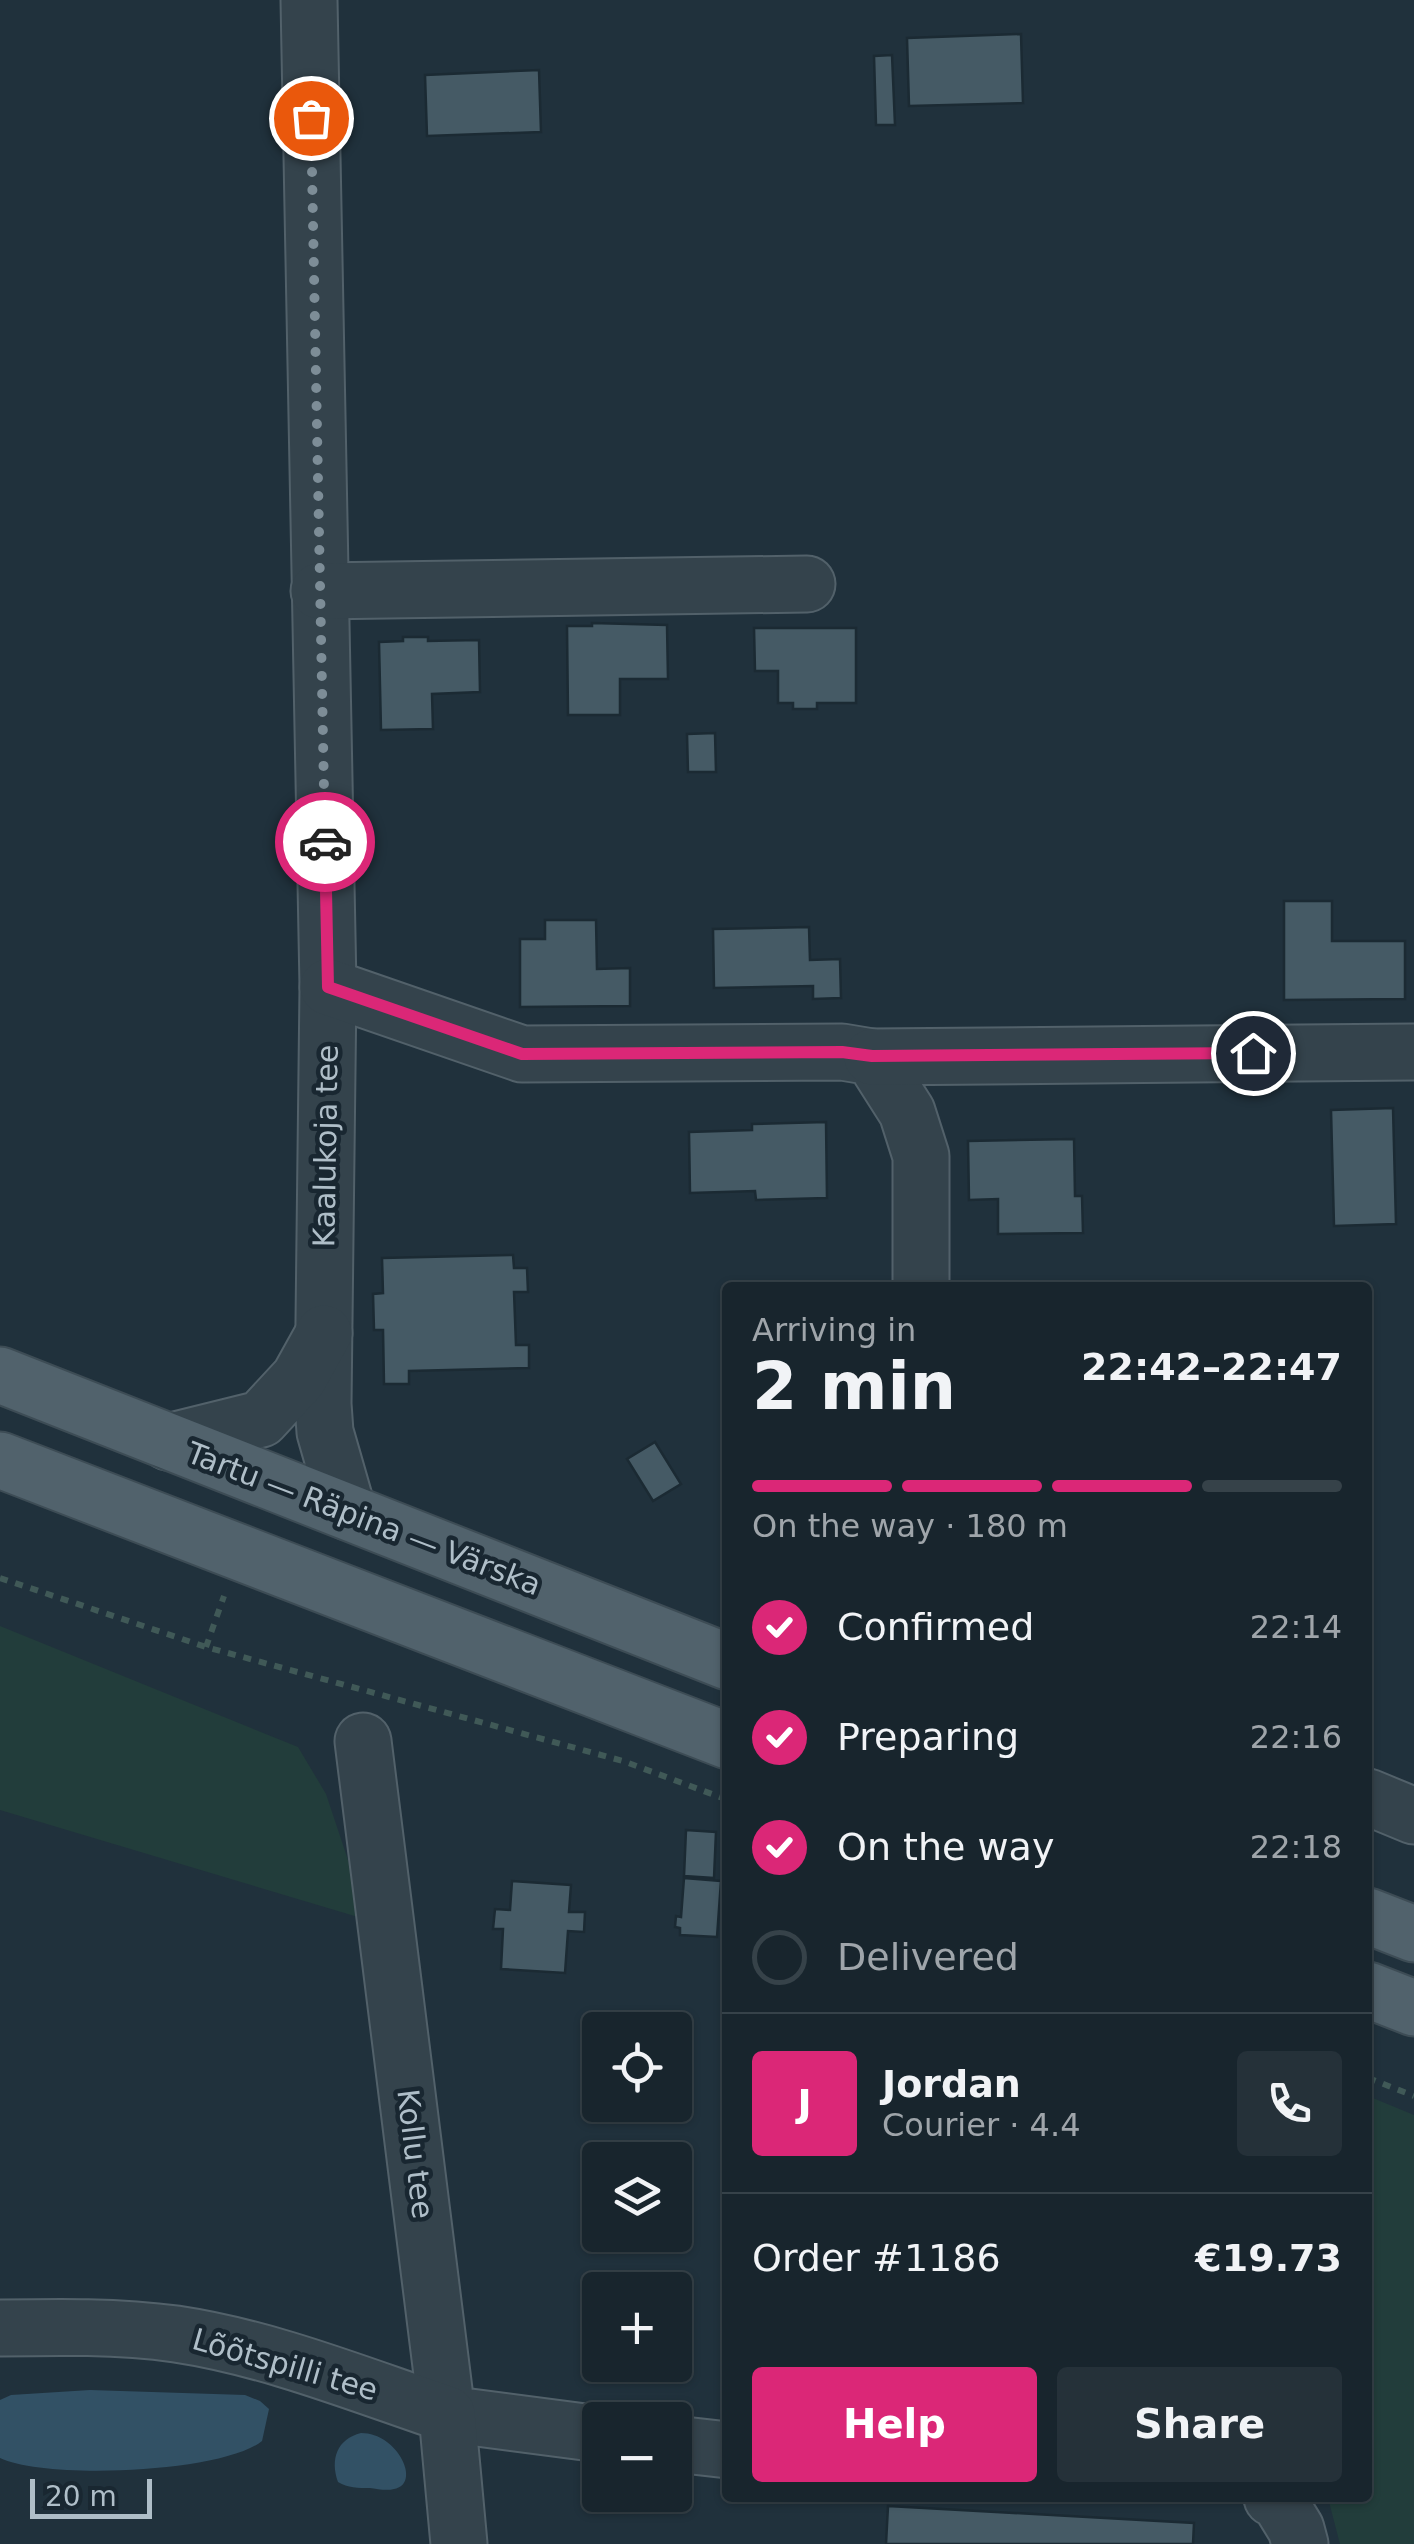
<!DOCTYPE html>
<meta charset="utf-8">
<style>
:root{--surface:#18252d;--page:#253139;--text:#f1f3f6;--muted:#9fa5aa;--line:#364249;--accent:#db2777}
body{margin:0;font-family:"DejaVu Sans",sans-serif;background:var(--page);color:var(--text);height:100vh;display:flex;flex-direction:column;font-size:38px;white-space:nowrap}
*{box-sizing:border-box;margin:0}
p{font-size:32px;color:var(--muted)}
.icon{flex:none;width:55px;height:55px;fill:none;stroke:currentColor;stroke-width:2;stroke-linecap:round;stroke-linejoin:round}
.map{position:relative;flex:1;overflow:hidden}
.sheet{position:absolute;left:722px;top:1282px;width:650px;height:1220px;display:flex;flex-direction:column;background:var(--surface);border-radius:10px;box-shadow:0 2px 8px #0004,0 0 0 2px var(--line)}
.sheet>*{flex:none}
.controls{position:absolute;left:582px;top:2012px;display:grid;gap:20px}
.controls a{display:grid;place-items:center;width:110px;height:110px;border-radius:10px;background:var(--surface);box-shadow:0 2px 8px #0004,0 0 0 2px var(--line);font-size:50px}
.scale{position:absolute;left:30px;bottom:25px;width:122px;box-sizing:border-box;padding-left:10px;border:5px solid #afbec8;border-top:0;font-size:28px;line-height:35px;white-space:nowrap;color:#afbec8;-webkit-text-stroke:8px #192731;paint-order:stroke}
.pin{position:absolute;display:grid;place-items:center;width:85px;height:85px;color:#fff;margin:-42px;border:5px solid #fff;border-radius:50%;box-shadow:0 2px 10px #0007}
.courier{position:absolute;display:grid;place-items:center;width:100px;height:100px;margin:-50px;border:8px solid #db2777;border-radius:50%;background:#fff;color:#222;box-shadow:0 2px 12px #0007}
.headline em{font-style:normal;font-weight:600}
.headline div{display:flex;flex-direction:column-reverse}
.headline{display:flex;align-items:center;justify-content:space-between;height:170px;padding:0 30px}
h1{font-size:65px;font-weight:600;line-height:75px}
.bar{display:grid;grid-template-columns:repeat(4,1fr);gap:15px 10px;align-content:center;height:120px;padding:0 30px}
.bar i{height:12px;border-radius:8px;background:var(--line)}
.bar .current{background:var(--accent)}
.bar p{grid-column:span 4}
.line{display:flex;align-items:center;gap:25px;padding:0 30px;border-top:2px solid var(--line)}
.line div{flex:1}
.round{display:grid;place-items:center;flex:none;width:105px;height:105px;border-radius:10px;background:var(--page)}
ol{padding:0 30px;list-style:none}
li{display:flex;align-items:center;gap:30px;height:110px}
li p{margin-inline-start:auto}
li .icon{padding:10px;border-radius:50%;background:var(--accent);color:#fff;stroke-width:4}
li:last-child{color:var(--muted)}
li i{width:55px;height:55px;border:5px solid var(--line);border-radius:50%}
.button{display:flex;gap:20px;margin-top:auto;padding:20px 30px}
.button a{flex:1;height:115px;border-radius:10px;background:var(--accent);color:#fff;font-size:40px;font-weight:600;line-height:115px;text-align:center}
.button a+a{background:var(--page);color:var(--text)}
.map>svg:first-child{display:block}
</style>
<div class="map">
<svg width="1414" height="2544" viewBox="0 0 1414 2544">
<rect width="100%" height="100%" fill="#20313c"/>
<g fill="#223d3b">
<polygon points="0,1626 298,1747 326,1794 368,1920 0,1810"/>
<polygon points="1368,2096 1414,2115 1414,2544 1340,2544 1328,2498 1368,2498"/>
</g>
<g fill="#325165">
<path d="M90 2390 245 2395 260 2401 269 2409 262 2441C223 2473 45 2480 0 2458V2400L11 2395Z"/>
<path d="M361 2433C398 2433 422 2484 394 2489 387 2491 377 2489 370 2488 358 2488 348 2488 338 2482 330 2459 337 2439 361 2433Z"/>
</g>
<g fill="#455a65" stroke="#1b2a33" stroke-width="2.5">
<polygon points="1021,34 1023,103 909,106 907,38"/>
<polygon points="892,55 895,125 876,125 874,56"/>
<polygon points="539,70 541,132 427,136 425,75"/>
<polygon points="592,623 667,625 668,679 620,679 620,715 568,715 567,626 592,626"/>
<polygon points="754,628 856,628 856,703 817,703 817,709 793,709 793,703 778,703 778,671 755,671"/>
<polygon points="403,637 428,637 428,641 479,640 480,692 432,694 433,729 381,730 379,642 403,641"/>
<polygon points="715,733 716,772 688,772 687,734"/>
<polygon points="1284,901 1332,901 1332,941 1405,941 1405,999 1284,1000"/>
<polygon points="545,920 596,920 597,969 630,968 630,1006 520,1007 520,939 545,939"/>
<polygon points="809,927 810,960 840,959 841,998 813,999 813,986 714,988 713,929"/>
<polygon points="1393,1108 1396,1224 1334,1226 1331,1110"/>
<polygon points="826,1122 827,1198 756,1200 755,1191 690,1193 689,1132 752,1130 752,1124"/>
<polygon points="1074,1139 1075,1196 1082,1196 1083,1233 998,1234 998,1199 969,1200 968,1141"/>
<polygon points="513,1255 514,1268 527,1268 528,1292 514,1292 516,1345 529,1345 529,1368 409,1371 409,1384 384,1384 383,1330 374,1330 373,1294 383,1293 382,1258"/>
<polygon points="655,1442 681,1484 653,1501 627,1459"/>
<polygon points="686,1830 716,1832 714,1878 684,1876"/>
<polygon points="684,1878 721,1881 717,1937 680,1935 680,1928 675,1927 676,1916 681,1917"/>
<polygon points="512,1881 571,1885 569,1912 585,1912 584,1932 568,1931 565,1973 501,1969 503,1929 493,1929 495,1909 510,1910"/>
<polygon points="592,2057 600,2058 600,2094 588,2093"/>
<polygon points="888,2506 1194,2523 1193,2544 886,2544"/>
</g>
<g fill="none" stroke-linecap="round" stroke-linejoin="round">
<g stroke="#52616a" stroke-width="59">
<g id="minor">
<polyline points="309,0 328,987 323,1404 325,1432 348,1512"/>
<polyline points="319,591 807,584"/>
<polyline points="328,987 522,1054 842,1052 872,1057 907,1112 921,1156 921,1288"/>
<polyline points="872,1057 1414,1052"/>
<polyline points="168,1442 261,1419 299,1378 324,1333"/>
<polyline points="363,1741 447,2414 600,2434"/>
<polyline points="1368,1797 1414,1816"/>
<path d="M0 2328C58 2327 118 2326 176 2334 269 2348 358 2384 447 2414L459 2544"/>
<polyline points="675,2444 728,2450"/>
<polyline points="1272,2498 1277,2498 1296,2529 1300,2544"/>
</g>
</g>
<g stroke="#3d4c55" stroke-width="59">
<g id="major">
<polyline points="0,1375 728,1662"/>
<polyline points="0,1460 728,1741"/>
<polyline points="1368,1916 1414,1934"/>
<polyline points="1368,1990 1414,2008"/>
</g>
</g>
<g stroke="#405957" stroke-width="6" stroke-dasharray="8 8" stroke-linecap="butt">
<polyline points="0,1578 206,1647 623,1761 728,1800"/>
<polyline points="206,1647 224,1596"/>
<polyline points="1368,2078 1414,2096"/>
</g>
<use href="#minor" stroke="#34434c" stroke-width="55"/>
<use href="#major" stroke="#51626c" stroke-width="55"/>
</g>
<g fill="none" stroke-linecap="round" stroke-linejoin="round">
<polyline stroke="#7d8d97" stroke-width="10" stroke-dasharray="0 18" points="311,118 325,842"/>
<polyline stroke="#db2777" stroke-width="12" points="325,842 328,987 522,1054 842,1052 872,1056 1253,1053"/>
</g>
<g text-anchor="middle" stroke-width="9" stroke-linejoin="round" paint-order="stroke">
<g font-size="30" fill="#afbec8" stroke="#192731">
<text transform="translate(326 1146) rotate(-89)" y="10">Kaalukoja tee</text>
<text transform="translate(364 1519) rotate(21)" y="10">Tartu — Räpina — Värska</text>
<text transform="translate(415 2154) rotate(83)" y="10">Kollu tee</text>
<text transform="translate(285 2365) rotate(16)" y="10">Lõõtspilli tee</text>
</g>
</g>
</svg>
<div class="controls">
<a><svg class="icon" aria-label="locate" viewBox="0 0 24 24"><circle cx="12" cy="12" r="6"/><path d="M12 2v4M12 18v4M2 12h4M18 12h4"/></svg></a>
<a><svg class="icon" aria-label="layers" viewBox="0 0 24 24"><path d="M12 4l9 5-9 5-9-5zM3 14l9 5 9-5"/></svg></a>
<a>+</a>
<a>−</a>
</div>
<div class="scale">20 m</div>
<div class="pin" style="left:311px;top:118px;background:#ea580c"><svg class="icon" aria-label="bag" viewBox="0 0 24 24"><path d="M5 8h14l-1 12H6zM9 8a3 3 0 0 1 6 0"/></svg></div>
<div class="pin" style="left:1253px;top:1053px;background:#1f2937"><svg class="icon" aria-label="home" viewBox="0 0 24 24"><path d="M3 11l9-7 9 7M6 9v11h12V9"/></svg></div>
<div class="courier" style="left:325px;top:842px"><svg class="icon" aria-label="car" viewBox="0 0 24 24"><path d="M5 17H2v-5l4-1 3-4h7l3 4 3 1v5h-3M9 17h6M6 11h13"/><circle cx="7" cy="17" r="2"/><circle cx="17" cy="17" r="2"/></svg></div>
<section class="sheet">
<div class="headline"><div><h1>2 min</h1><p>Arriving in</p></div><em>22:42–22:47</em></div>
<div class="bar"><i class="current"></i><i class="current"></i><i class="current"></i><i></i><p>On the way · 180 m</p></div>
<ol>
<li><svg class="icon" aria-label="check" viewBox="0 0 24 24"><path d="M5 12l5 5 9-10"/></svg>Confirmed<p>22:14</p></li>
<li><svg class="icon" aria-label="check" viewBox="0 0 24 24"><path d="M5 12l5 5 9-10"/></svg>Preparing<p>22:16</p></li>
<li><svg class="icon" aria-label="check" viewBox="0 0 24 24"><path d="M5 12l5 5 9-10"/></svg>On the way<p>22:18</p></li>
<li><i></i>Delivered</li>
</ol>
<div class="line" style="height:180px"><b class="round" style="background:var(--accent);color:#fff">J</b><div><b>Jordan</b><p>Courier · 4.4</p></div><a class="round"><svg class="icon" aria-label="phone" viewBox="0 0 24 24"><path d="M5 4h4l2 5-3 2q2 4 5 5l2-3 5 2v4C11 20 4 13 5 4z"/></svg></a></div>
<div class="line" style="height:130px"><div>Order #1186</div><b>€19.73</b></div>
<div class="button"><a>Help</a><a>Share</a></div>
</section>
</div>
